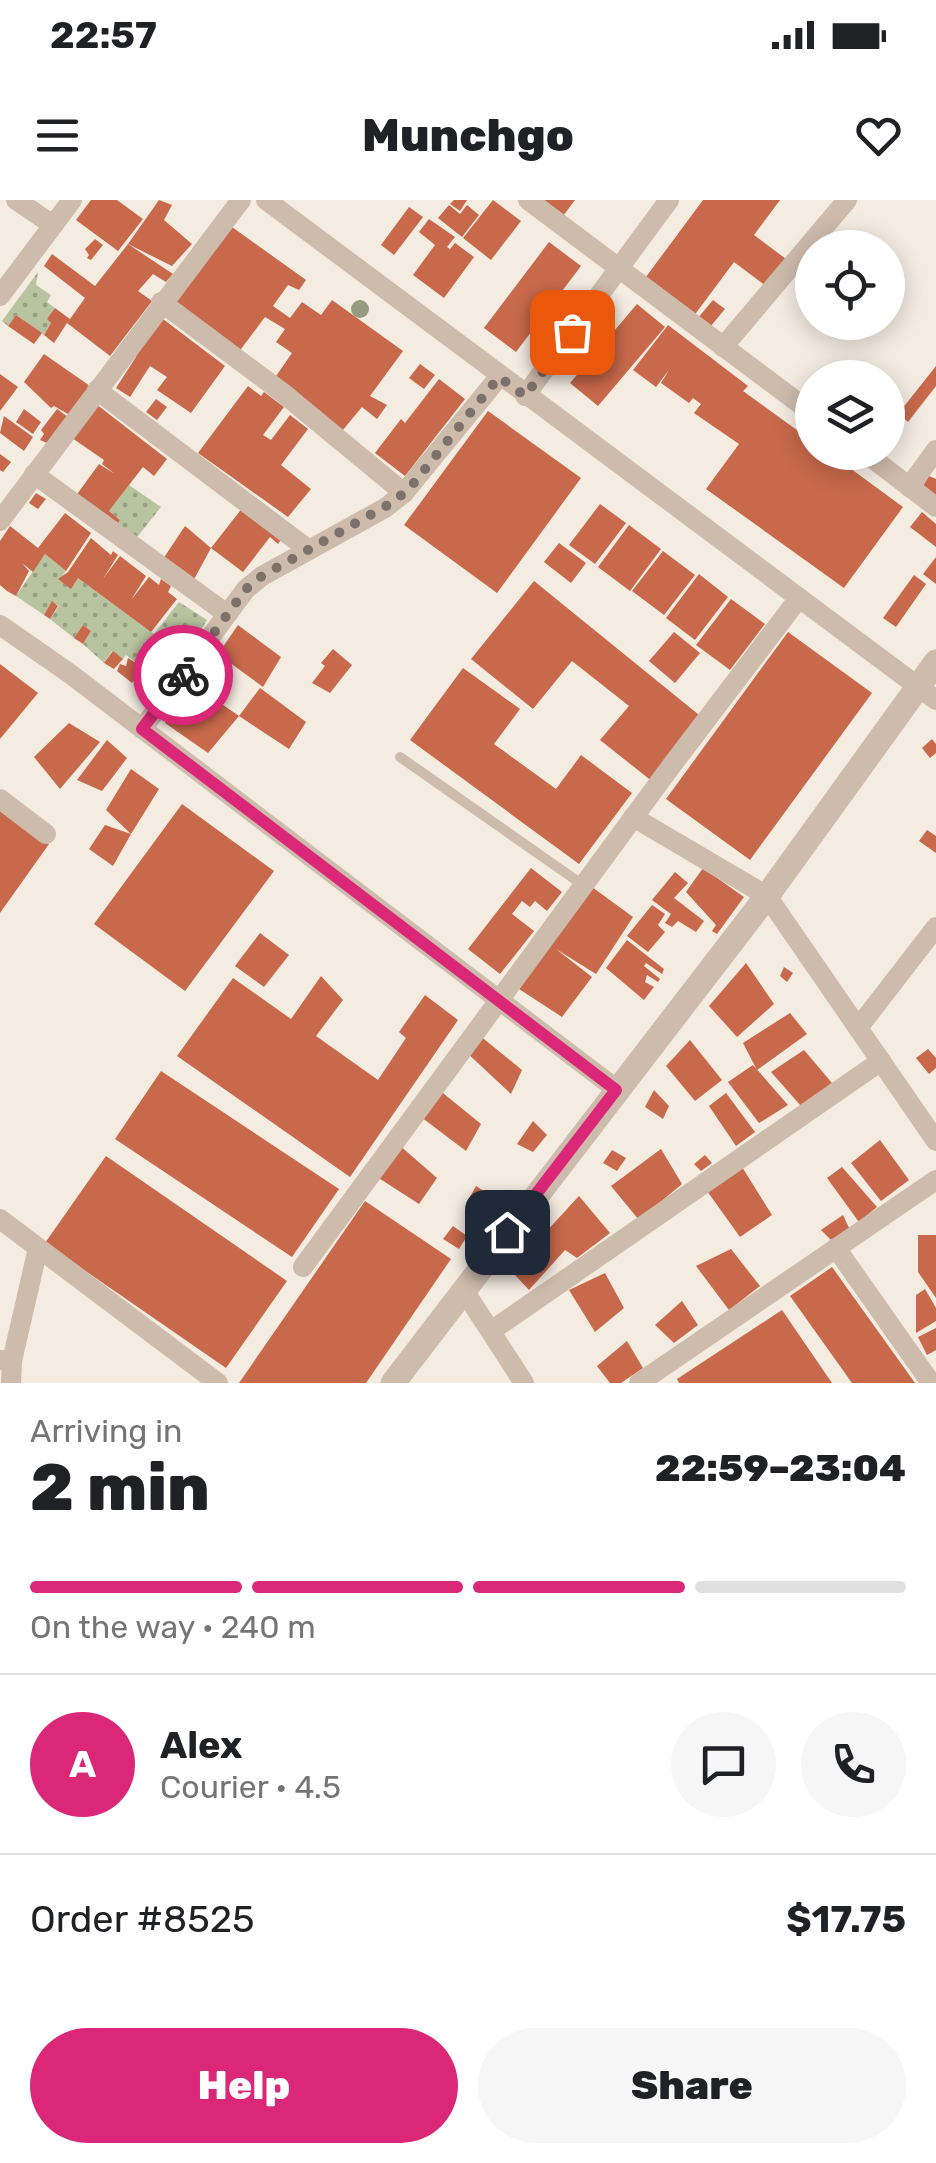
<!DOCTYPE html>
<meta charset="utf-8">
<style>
:root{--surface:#fff;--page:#f6f6f6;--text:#202124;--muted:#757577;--line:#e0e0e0;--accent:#db2777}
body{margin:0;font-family:Rubik,sans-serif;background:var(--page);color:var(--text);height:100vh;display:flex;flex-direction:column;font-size:38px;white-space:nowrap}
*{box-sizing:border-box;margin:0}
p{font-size:32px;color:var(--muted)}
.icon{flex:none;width:55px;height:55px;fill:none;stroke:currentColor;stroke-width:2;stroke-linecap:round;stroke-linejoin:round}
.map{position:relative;height:1183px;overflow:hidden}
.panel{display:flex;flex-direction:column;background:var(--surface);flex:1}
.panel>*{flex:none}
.buttons{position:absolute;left:795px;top:30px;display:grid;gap:20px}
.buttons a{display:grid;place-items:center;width:110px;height:110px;border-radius:50%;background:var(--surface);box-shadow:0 5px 25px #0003;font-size:50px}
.pin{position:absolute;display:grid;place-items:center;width:85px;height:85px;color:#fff;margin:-42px;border-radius:20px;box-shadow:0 5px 15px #0006}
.courier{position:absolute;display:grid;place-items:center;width:100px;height:100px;margin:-50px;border:8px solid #db2777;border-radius:50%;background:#fff;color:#222;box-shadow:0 2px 12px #0007}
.head em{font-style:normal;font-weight:800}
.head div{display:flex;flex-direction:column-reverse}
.head{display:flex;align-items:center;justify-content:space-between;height:170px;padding:0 30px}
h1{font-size:65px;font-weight:800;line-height:75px}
.bar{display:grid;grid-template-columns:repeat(4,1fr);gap:15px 10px;align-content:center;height:120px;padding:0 30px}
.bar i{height:12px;border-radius:8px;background:var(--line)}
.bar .current{background:var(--accent)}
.bar p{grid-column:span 4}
.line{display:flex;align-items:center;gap:25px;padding:0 30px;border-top:2px solid var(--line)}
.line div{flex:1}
.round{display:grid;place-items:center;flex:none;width:105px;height:105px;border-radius:52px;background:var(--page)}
.primary-button{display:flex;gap:20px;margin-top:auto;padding:20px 30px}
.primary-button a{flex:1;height:115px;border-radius:60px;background:var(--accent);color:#fff;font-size:40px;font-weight:800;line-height:115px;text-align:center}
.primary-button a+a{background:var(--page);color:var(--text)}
.status{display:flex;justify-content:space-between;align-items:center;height:70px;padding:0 50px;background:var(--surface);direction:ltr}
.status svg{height:28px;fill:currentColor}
header{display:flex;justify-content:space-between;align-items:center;height:130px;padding:0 30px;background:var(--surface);font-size:45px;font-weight:800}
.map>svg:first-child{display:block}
</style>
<div class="status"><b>22:57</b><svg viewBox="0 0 49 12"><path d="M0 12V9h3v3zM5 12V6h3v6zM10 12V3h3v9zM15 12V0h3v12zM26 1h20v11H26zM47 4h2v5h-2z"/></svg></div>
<header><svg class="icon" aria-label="menu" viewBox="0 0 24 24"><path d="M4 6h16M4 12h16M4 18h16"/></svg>Munchgo<svg class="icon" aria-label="heart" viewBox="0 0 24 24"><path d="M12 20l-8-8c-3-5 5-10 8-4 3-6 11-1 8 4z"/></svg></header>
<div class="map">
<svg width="936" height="1183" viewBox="0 0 936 1183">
<defs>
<pattern id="park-dots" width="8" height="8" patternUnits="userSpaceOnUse" patternTransform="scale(2.5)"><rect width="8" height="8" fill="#b8c4a0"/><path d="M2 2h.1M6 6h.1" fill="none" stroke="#97a083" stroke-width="1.8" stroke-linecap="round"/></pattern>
</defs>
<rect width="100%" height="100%" fill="#f4ebe1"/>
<g fill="url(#park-dots)">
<polygon points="38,72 36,85 51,95 47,102 55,108 48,119 51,123 44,135 16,115 8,126 2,121"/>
<polygon points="129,285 161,307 134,341 116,327 120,320 109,311"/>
<polygon points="45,354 66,371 59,380 71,388 78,378 154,434 179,402 207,420 184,456 169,446 163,458 174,468 162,485 140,471 142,467 126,455 123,459 112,451 104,463 83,444 91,431 83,425 74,438 50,419 59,406 53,402 44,415 16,396"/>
</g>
<g fill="#c8694b">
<polygon points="91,0 117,0 143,19 118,51 76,20"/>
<polygon points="159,0 172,5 164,20 192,44 172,66 128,44"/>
<polygon points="454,0 467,0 460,11 450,4"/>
<polygon points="493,0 521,21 491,60 463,38"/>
<polygon points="533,0 575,0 560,20"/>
<polygon points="703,0 780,0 754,35 786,59 766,86 734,62 690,121 640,85"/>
<polygon points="449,5 460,14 467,5 479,15 462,37 438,18"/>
<polygon points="409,7 423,17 394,55 381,45"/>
<polygon points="429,19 455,37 447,47 450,49 455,43 474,57 444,98 413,75 435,45 419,32"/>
<polygon points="232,27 306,80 299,90 288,85 273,106 290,118 302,102 321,115 332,100 403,151 370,196 387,205 377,219 362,207 342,231 274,179 292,153 276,142 285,129 265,117 238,153 175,103"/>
<polygon points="95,39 103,45 91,60 87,58 89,55 85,49"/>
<polygon points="549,42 581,66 516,152 484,128"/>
<polygon points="128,44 173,74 166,82 153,74 138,91 152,101 110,156 67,123 54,143 44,135 51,123 47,119 55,108 70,119 85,98 44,66 52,54 95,86"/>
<polygon points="713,100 725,109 710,127 697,119"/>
<polygon points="637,104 665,127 598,206 570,183"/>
<polygon points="16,115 42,133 34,144 8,126"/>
<polygon points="159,116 225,166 191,213 157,190 167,177 150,166 130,197 116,188 136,157 133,153"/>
<polygon points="668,125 748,186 743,191 812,241 812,252 828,252 903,307 844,388 706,289 739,244 694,213 701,204 693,198 689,203 661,183 669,170 656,187 633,170"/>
<polygon points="44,154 90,186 68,214 54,206 51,208 24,182"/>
<polygon points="420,164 435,175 424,189 409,178"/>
<polygon points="936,166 936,186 908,222 898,214"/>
<polygon points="0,174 18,187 0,211"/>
<polygon points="439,179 465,199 405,276 375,253 401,219 405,223"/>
<polygon points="248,186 261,196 264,192 284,207 263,235 271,240 290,215 308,229 281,265 311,289 288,317 198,253"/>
<polygon points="156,199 167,207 157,220 146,212"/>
<polygon points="96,204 167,259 154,276 143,267 129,285 109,311 120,320 116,327 75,297 99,264 115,274 102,264 104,260 72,238"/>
<polygon points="24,209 41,222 33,234 16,222"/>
<polygon points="57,209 68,217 47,243 40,240 44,234 41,230"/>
<polygon points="488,211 581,278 497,393 404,325"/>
<polygon points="4,216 33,237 24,251 0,233"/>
<polygon points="0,254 11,262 3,272 0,270"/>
<polygon points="929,276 936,279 936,297 921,289"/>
<polygon points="36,293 46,299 38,309 29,303"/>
<polygon points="600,304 626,323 595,364 569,345"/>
<polygon points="243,307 283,337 278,344 270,337 243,372 211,348"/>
<polygon points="922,312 936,324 936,347 910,327"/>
<polygon points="65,313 91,333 66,371 45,354 33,372 22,363 29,371 16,396 7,391 0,385 0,341 10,326 38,348"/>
<polygon points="629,325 661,349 630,391 598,367"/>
<polygon points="185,326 211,348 192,383 161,362"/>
<polygon points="91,338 111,355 113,351 118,355 103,379 120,356 146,376 131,400 149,377 159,385 161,379 171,386 168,392 177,399 151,432 78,378 71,389 58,379 68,372"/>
<polygon points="559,343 586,363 571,383 544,362"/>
<polygon points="663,351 695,375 664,415 632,391"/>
<polygon points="936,357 936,384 923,374"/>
<polygon points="699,374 728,397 695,440 666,418"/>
<polygon points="914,375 926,384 896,427 883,418"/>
<polygon points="534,381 704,519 653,582 600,540 629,506 572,461 533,509 471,459"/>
<polygon points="731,399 765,424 730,470 696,445"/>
<polygon points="52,401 58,406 50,419 44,415"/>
<polygon points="83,425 91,431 83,444 74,438"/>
<polygon points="238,425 281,457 263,487 218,454"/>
<polygon points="674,432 700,453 675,483 649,461"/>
<polygon points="788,432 872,493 750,660 666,599"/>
<polygon points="170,445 184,456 174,468 163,459"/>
<polygon points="333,449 352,465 330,493 312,483 325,466 321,463"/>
<polygon points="113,451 123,459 114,469 104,463"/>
<polygon points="128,458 142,467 132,483 117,471 120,464 126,466"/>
<polygon points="0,464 38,493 0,539"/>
<polygon points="463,468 520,509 494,544 556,589 581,555 632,593 579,664 410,540"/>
<polygon points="145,474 162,485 150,500 135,489"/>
<polygon points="193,484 239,516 208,553 165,523"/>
<polygon points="260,488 306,522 289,549 239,516"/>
<polygon points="69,523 100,542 60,589 34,557"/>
<polygon points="932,539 936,544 936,553 930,558 922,548"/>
<polygon points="107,540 127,558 102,591 77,580"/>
<polygon points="131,569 159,589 131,634 106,610"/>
<polygon points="182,604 274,671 185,791 94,724"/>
<polygon points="0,609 49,644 0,713"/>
<polygon points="105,625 131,634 113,666 89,649"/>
<polygon points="927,630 936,636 936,653 919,641"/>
<polygon points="531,668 562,692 547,711 535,701 530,707 522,701 512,714 534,731 500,774 468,749"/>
<polygon points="703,668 744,697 717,734 712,731 716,725 686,692"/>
<polygon points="675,672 688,683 674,698 704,721 696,732 678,721 672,727 665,723 671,714 652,700"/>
<polygon points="592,687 633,717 596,774 556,749 592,777 562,817 519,789"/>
<polygon points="652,705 665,714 658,725 665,732 648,752 627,736"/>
<polygon points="260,733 289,755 264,787 235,766"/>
<polygon points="627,740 664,769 662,774 646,763 644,766 660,779 658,782 647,775 645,782 654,787 644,800 606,768"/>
<polygon points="746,763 774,804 737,837 709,806"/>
<polygon points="784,767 793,773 787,782 780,776"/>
<polygon points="321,776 343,800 316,836 378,880 406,838 399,832 425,795 458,820 350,977 177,856 233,778 291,819"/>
<polygon points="790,813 807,834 757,870 743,843"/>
<polygon points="479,835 522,870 511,894 465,851"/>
<polygon points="690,840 722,880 695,901 666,866"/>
<polygon points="928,849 936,858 936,868 929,874 916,858"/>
<polygon points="804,850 832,883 801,906 771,872"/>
<polygon points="753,865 788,905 759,923 728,882"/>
<polygon points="161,871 339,989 292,1057 115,939"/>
<polygon points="438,889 481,924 466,951 421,917"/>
<polygon points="654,890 669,906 663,919 645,907"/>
<polygon points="726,893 755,932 736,946 709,906"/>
<polygon points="533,921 547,935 533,952 517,944"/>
<polygon points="880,940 909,980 881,1001 851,963"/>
<polygon points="398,944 437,978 419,1004 374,975"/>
<polygon points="661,949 682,984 639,1020 611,986"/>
<polygon points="612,950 626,958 617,971 603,963"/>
<polygon points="705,955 712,963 701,971 694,964"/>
<polygon points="106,956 287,1081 226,1168 45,1043"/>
<polygon points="742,967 772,1015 740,1037 707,991"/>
<polygon points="842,967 877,1007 859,1022 827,978"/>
<polygon points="476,986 496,999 484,1017 466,1004"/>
<polygon points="579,996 610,1033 577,1058 565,1050 529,1090 515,1075 543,1035"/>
<polygon points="365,1001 451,1059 366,1183 239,1183"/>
<polygon points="843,1015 850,1030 833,1042 821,1030"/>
<polygon points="453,1026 467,1036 459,1049 443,1039"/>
<polygon points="918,1035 936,1035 936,1098 918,1072"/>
<polygon points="731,1049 760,1086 729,1110 696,1066"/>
<polygon points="832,1067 915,1183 852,1183 790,1096"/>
<polygon points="605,1073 624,1108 595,1132 569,1090"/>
<polygon points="925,1089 936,1108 936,1121 916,1133 916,1095"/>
<polygon points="682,1101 698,1125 674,1143 655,1125"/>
<polygon points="782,1110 832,1183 679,1183 677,1179"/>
<polygon points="936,1128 936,1150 927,1155 918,1137"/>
<polygon points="627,1141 643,1168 621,1183 610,1183 597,1166"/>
</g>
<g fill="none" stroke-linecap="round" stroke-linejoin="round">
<polyline stroke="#cdbbac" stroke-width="10" points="400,557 583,685"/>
<g stroke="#cdbbac" stroke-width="20">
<polyline points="16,0 53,25"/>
<polyline points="266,0 936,500"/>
<polyline points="528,0 812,213"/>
<polyline points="0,96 72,0"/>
<polyline points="161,102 283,193 404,293"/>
<polyline points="723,147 847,0"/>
<polyline points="97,190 309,350"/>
<polyline points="525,196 669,0"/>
<polyline points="864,252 936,307"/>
<polyline points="34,274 227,414"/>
<polyline points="909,287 936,250"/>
<polyline points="0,321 241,0"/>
<polyline points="0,425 69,473 616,889"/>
<polyline points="142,529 246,389 262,376 385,308 404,293 499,177"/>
<polyline points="0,599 46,634"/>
<polyline points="633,617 767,696 936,941"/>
<polyline points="858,828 936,727"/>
<polyline points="0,1019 218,1183"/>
<polyline points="836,1048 931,1183"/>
<polyline points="303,1067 669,569 799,398"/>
<polyline points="463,1089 524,1183"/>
<polyline points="491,1131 881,861"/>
<polyline points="0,1160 12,1161 38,1048"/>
<polyline points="11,1183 12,1161"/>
<polyline points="639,1183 936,980"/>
</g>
<polyline stroke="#cdbbac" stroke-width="25" points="393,1183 767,696 936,462"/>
</g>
<circle fill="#969b7f" cx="360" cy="109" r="9"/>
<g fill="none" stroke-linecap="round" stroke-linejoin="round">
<polyline stroke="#7c716b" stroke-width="10" stroke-dasharray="0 18" points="183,475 246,389 262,376 395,301 413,284 499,177 525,196 572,132"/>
<polyline stroke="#db2777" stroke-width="12" points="183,475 142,529 616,890 507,1032"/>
</g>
</svg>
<div class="buttons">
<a><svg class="icon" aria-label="locate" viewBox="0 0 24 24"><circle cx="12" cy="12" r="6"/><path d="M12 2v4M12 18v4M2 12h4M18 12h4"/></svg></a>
<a><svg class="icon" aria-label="layers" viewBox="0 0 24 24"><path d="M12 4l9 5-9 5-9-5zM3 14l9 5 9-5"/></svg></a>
</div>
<div class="pin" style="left:572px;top:132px;background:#ea580c"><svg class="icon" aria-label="bag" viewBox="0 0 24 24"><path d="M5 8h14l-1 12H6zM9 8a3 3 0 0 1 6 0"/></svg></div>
<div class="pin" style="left:507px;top:1032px;background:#1f2937"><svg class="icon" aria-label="home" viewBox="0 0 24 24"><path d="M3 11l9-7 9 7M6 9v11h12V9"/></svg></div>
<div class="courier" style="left:183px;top:475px"><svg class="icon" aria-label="bike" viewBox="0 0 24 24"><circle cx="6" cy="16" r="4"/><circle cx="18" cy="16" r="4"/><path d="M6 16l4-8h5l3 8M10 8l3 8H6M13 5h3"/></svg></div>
</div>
<section class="panel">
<div class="head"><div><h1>2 min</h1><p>Arriving in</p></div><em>22:59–23:04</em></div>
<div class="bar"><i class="current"></i><i class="current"></i><i class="current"></i><i></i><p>On the way · 240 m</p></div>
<div class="line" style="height:180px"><b class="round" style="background:var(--accent);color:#fff">A</b><div><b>Alex</b><p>Courier · 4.5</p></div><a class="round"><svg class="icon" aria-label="chat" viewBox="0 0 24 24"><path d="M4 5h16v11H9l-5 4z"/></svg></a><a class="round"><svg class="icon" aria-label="phone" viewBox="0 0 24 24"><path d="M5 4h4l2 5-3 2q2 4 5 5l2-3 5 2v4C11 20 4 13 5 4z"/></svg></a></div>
<div class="line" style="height:130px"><div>Order #8525</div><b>$17.75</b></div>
<div class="primary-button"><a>Help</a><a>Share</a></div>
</section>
